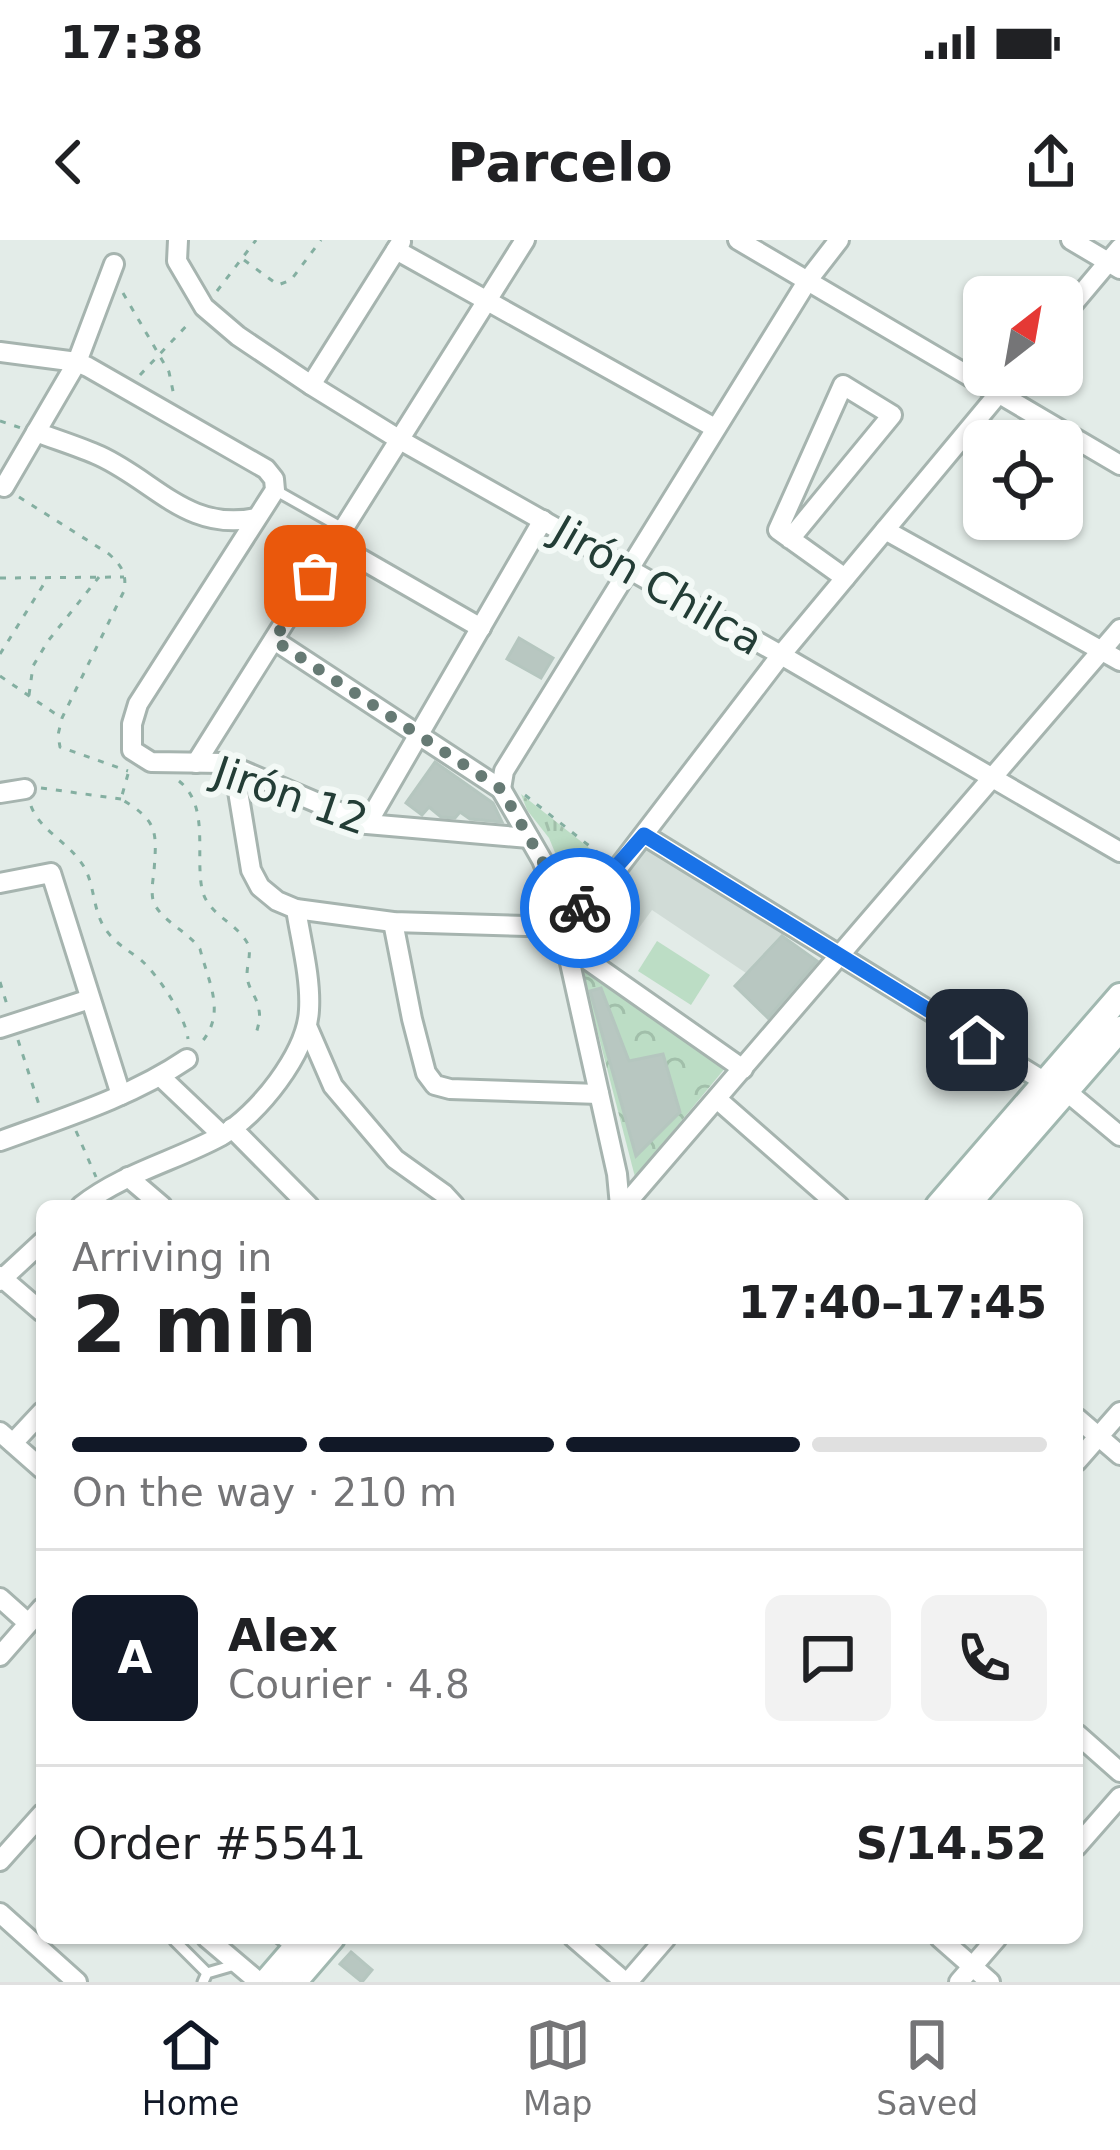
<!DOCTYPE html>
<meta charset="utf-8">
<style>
:root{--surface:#fff;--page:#f2f2f2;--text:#202124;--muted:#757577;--line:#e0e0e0;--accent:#111827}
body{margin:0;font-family:"DejaVu Sans",sans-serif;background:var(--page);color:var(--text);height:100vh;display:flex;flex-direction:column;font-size:45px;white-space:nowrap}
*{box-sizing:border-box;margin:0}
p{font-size:39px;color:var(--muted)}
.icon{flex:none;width:66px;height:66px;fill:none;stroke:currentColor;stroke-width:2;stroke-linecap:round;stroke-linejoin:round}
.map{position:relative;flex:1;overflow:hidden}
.side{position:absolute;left:36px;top:960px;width:1047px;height:744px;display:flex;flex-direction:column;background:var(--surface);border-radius:18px;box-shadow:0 3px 9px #0004}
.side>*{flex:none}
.needle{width:78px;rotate:31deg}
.fabs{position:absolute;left:963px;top:36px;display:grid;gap:24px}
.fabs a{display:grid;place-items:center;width:120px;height:120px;border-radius:18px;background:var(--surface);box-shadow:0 3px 9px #0004;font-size:60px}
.pin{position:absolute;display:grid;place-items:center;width:102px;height:102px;color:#fff;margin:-51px;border-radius:24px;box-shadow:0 6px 18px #0006}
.courier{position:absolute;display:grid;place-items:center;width:120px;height:120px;margin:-60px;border:9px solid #1a73e8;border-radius:50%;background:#fff;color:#222;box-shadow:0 3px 15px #0007}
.head em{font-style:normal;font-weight:600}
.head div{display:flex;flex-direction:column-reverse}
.head{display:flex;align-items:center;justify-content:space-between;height:204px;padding:0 36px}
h1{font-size:78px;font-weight:600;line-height:90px}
.bar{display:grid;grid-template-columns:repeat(4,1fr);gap:18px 12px;align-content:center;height:144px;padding:0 36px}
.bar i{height:15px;border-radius:9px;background:var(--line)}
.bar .on{background:var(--accent)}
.bar p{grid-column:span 4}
.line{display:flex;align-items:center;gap:30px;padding:0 36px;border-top:3px solid var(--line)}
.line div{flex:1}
.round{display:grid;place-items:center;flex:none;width:126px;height:126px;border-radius:18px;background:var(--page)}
.status{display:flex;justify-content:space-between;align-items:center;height:84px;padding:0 60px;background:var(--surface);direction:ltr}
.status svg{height:33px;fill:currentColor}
header{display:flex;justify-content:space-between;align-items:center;height:156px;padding:0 36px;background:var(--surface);font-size:54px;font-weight:600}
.tabs{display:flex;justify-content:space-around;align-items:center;height:168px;border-top:3px solid var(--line);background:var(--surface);font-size:33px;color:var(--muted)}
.tabs a{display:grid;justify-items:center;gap:6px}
.tabs .on{color:var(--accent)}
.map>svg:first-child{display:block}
</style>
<div class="status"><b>17:38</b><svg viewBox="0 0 49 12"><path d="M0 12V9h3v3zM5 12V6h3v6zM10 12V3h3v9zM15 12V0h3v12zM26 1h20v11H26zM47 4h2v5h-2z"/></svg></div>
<header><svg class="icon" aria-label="back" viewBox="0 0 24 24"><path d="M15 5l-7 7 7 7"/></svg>Parcelo<svg class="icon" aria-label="share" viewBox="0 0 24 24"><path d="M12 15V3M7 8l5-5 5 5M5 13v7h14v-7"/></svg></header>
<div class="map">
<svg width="1120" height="1742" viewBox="0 0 1120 1742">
<defs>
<pattern id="grass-tufts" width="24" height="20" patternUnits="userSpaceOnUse" patternTransform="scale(3)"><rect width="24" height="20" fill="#bcddc5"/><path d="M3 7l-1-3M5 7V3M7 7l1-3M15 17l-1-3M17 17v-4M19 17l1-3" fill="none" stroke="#a1bfaa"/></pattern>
<pattern id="forest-crowns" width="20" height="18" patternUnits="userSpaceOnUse" patternTransform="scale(3)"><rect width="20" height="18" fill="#bcddc5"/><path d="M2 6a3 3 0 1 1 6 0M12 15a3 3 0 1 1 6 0" fill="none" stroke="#a1bfaa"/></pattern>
</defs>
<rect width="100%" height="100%" fill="#e3ece8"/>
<polygon fill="#d1dcd7" points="646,605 785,692 746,733 652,670 622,711 583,686"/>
<polygon fill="url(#grass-tufts)" points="521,554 607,622 588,650 580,652 568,644 549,598 527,570"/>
<polygon fill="url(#forest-crowns)" points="579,720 726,827 635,937"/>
<polygon fill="#bcddc5" points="657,701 710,735 691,765 638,731"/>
<g fill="#b8c7c1" stroke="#b5c6bf" stroke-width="3">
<polygon points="519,398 553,418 541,438 507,419"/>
<polygon points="435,522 493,563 502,582 470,579 460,572 455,578 441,577 429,567 422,575 406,563"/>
<polygon points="782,696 817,721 768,778 735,746"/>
<polygon points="601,748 629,821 663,814 680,872 636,916 590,751"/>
<polygon points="351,1712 372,1730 362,1742 340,1724"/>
</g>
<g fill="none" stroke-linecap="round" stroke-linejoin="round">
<g stroke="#a6b4af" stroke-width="15">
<g id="service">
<polyline points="275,250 344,289"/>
<polyline points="176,1698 175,1701 207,1733"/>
<polyline points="279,1698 294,1709"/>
<polyline points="203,1742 207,1733 238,1724"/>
</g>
</g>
<g stroke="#a6b4af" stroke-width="24">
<g id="minor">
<polyline points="178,0 177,21 204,67 238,96 311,145 400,200 781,415 1120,612"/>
<polyline points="738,0 1120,225"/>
<polyline points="1071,0 1120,29"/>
<polyline points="396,10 715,188"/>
<polyline points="1062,77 1120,8"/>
<polyline points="0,112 77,122 88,127 266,229 274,239 275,250 138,464 132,484 132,510 151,522 223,523 234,527 367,584 529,598"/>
<polyline points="311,145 401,2"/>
<path d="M36 192C57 200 80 207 100 216 156 242 188 292 256 278"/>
<polyline points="4,247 77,122 114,24"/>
<polyline points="885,290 1120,421"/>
<polyline points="790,299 892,175 843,145 778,290 845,338"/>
<polyline points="335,304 481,388"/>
<polyline points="274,400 501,549"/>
<polyline points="196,523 525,0"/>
<polyline points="234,527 251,630 260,647 277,661 296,669 393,682 563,687"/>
<polyline points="501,549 504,531 808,40 839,0"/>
<polyline points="501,549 542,620 554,651 617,934 620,966"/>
<polyline points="0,553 25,549"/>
<polyline points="367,584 543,280"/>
<polyline points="644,595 1045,842 1066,851 1120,896"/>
<polyline points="0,643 51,633 121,855"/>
<polyline points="393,682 412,779 426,833 435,845 450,849 599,854"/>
<polyline points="563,687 618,628 781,415 1014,135"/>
<polyline points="568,696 576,709 589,721 743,829"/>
<polyline points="307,786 333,846 395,919 444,954 455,966"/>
<polyline points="0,788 90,759"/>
<polyline points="161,837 222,895"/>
<polyline points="717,859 839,966"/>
<polyline points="232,888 309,966"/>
<path d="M0 901C63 878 131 857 187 819"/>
<polyline points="128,937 162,966"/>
<path d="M81 966C123 933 175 921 221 896 258 875 307 813 309 770 311 738 301 701 296 669"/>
<polyline points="624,966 1120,389"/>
<polyline points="0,1036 42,1072"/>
<polyline points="0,1041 42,1002"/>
<polyline points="1077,1178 1120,1215"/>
<polyline points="0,1192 42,1229"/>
<polyline points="13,1203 42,1172"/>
<polyline points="1077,1221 1120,1172"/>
<polyline points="0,1358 28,1383"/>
<polyline points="0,1416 42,1368"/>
<polyline points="1077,1494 1120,1532"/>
<polyline points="1077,1606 1120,1557"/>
<polyline points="0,1621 42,1574"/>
<polyline points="0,1673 77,1742"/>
<polyline points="207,1698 259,1742"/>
<polyline points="574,1698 625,1742"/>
<polyline points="940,1698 990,1742"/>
<polyline points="628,1742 666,1698"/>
<polyline points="959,1742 997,1698"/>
</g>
</g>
<g stroke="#a1b8b0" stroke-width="30">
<g id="secondary">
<polyline points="938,966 1120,756"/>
<polyline points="966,966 1120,789"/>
<polyline points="266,1742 304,1698"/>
<polyline points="294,1742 332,1698"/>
</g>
</g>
<g stroke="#84afa1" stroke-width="3" stroke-dasharray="6 9" stroke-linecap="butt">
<polyline points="244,20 278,45 291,40 321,0"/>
<polyline points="217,51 256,0"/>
<polyline points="123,53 169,132 174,156"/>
<polyline points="140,135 191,81"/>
<polyline points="0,181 21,188"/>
<path d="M19 257 109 314C122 326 127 334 124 351L62 478 58 495 60 507 128 531"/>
<polyline points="0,338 124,337"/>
<polyline points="0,414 47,339"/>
<polyline points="0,436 60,477"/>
<polyline points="29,455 33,426 48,401 99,337"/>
<path d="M128 534 121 559C158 581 157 591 154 631 153 640 151 651 153 660 159 680 188 691 200 709 209 744 227 774 200 804"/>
<path d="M179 541C210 566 195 614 202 649 207 673 231 680 244 698 254 710 247 721 247 735 247 748 258 758 259 770 261 780 257 789 255 798"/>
<polyline points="41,548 121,559"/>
<polyline points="525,555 602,616"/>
<path d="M31 566C40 590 65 600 80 621 96 641 91 669 106 690 116 704 128 710 141 720 158 735 186 777 188 799"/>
<polyline points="0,742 8,768"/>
<polyline points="18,800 41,871"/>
<polyline points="76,891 96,937"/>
</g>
<use href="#service" stroke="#fff" stroke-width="9"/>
<use href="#minor" stroke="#fff" stroke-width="18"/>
<use href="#secondary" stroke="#fff" stroke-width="24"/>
</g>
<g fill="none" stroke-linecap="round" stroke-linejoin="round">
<polyline stroke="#667a74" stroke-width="12" stroke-dasharray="0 21.6" points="315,336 274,400 501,549 542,620 554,651 563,687 580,668"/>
<polyline stroke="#1a73e8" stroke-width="15" points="580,668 644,595 977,800"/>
</g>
<g text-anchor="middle" stroke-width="12" stroke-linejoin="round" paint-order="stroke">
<g font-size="42" fill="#233d36" stroke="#f3f9f6">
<text transform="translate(658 345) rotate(30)" y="15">Jirón Chilca</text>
<text transform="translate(291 555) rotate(19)" y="15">Jirón 12</text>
</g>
</g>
</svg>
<div class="fabs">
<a><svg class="needle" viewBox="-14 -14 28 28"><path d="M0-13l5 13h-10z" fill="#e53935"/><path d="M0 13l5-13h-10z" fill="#757577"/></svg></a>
<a><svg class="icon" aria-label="locate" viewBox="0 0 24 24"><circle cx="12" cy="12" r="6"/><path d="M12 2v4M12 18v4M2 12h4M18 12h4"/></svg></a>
</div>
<div class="pin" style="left:315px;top:336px;background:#ea580c"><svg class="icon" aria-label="bag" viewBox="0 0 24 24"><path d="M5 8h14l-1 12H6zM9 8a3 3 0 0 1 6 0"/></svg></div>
<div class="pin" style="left:977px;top:800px;background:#1f2937"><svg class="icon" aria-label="home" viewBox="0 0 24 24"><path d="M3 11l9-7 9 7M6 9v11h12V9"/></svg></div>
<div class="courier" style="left:580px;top:668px"><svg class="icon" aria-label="bike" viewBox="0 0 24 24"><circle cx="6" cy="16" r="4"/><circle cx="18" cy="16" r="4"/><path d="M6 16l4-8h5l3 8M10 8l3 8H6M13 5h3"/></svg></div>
<section class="side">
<div class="head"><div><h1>2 min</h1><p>Arriving in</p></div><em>17:40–17:45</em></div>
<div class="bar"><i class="on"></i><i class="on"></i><i class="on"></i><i></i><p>On the way · 210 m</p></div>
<div class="line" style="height:216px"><b class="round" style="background:var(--accent);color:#fff">A</b><div><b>Alex</b><p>Courier · 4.8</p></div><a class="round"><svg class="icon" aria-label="chat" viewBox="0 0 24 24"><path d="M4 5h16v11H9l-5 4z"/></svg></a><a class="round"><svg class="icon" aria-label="phone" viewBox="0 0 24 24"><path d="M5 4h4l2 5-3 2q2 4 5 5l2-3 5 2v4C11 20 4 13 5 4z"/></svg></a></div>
<div class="line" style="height:156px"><div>Order #5541</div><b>S/14.52</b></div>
</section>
</div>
<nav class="tabs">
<a class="on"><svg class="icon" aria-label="home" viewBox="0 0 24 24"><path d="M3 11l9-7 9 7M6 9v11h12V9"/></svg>Home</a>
<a><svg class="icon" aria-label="map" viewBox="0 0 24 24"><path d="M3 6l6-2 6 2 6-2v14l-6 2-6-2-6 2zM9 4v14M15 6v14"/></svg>Map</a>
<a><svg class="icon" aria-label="saved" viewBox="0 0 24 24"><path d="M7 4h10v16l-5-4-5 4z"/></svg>Saved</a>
</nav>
